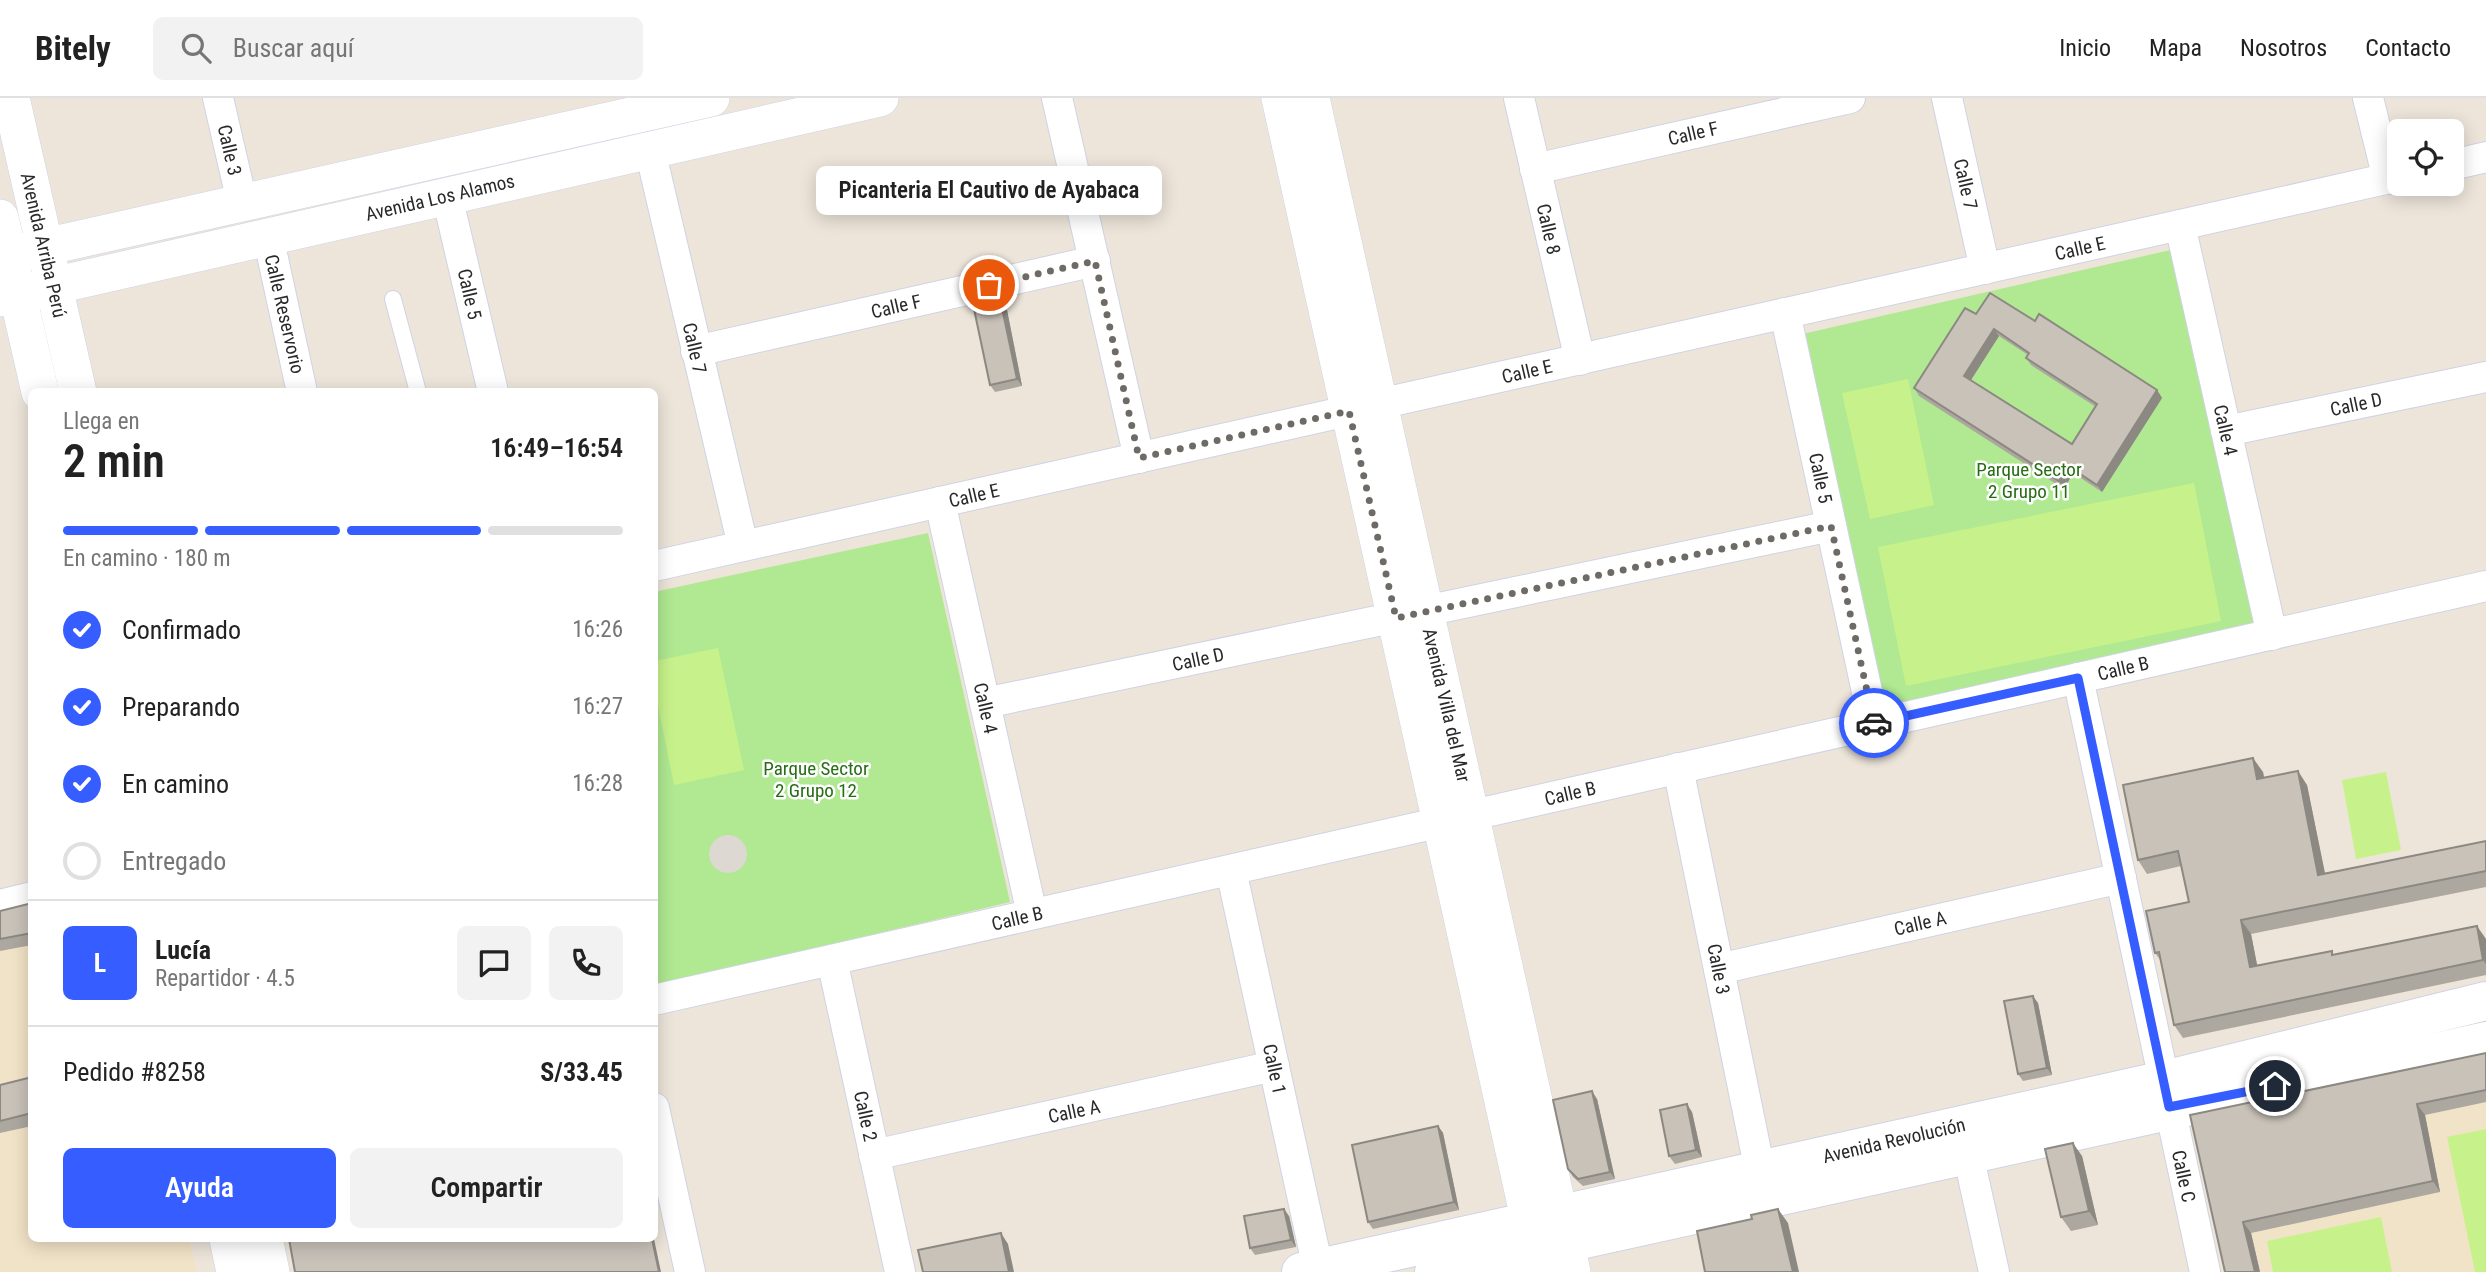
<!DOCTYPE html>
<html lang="es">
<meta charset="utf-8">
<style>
:root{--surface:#fff;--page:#f2f2f2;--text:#222;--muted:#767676;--line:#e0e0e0;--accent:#355dff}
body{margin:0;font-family:"Roboto Condensed",sans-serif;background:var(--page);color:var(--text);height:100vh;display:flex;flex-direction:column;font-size:26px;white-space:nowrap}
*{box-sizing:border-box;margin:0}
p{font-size:23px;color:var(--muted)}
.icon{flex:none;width:38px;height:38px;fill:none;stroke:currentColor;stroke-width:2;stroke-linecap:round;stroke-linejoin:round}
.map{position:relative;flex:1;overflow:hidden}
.side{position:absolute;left:28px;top:290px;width:630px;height:854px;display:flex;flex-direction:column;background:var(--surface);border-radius:10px;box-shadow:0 4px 18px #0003}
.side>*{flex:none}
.tools{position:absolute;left:2387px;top:21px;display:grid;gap:14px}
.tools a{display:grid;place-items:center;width:77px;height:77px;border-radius:10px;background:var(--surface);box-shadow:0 4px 18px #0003;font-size:35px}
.pin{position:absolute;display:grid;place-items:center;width:60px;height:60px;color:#fff;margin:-30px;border:4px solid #fff;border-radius:50%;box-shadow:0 2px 7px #0007}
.courier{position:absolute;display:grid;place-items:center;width:70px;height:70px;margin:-35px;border:5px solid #355dff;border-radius:50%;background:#fff;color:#222;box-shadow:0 2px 9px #0007}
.bubble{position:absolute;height:49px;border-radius:10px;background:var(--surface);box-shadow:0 4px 18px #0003;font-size:23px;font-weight:600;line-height:49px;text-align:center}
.head em{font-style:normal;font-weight:600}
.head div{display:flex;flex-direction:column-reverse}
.head{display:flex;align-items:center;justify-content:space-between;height:119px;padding:0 35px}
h1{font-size:46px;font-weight:600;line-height:52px}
.bar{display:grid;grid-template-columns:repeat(4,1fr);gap:10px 7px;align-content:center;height:84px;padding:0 35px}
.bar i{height:9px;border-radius:5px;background:var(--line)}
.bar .current{background:var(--accent)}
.bar p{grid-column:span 4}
.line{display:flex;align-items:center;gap:18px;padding:0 35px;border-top:2px solid var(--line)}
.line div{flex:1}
.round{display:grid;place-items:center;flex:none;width:74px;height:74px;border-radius:10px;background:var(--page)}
ol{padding:0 35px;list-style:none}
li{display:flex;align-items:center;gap:21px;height:77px}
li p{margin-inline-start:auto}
li .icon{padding:7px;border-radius:50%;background:var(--accent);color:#fff;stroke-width:4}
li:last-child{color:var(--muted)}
li i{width:38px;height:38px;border:4px solid var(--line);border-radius:50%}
.action{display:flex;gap:14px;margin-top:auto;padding:14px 35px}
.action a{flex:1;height:80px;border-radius:10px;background:var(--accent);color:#fff;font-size:28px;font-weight:600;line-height:80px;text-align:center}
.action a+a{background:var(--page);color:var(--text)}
header{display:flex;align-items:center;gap:42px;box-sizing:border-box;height:98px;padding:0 35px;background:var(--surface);border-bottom:2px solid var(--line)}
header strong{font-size:33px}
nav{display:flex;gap:38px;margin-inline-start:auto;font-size:24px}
.search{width:490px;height:63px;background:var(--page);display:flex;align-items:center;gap:18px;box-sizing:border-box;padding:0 24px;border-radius:10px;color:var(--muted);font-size:26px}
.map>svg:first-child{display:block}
</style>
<header>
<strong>Bitely</strong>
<div class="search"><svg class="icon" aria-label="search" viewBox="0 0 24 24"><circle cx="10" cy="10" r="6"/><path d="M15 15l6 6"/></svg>Buscar aquí</div>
<nav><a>Inicio</a><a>Mapa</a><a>Nosotros</a><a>Contacto</a></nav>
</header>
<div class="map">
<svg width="2486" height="1174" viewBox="0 0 2486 1174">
<rect width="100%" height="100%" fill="#ede5da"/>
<g fill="#f1e3c7">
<polygon points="31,804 32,1141 189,1141 197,1174 0,1174 0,811"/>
<polygon points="2486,962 2486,1174 2227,1174 2194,1024"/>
</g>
<g fill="#b0e991">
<polygon points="2175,151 2257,527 1885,614 1798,237"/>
<polygon points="928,435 1010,804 655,888 654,494"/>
</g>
<g fill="#c7f28b">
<polygon points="1908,281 1934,407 1870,421 1842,295"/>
<polygon points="2194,385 2221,523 1906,588 1878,449"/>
<polygon points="718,550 744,672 674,687 655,592 655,563"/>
<polygon points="2386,674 2401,752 2356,761 2342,682"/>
<polygon points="2486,1031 2486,1174 2475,1174 2447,1039"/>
<polygon points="2381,1119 2392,1174 2273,1174 2267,1143"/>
</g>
<circle fill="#ddd8d1" cx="728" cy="756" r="19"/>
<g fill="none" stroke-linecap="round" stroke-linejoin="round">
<g stroke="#cfd3e4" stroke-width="18">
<polyline id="service" points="393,201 418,294"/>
</g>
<g stroke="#cfd3e4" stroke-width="32">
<g id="minor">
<polyline points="218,0 242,104"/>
<polyline points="1057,0 1139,360"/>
<polyline points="1519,0 1580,262"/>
<polyline points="1947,0 1985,171"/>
<polyline points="2368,0 2388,81"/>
<polyline points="650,52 743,448"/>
<polyline points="2452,67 2486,59"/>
<polyline points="1535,71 1850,0"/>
<polyline points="447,98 493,294"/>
<polyline points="2180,127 2272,537"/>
<polyline points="268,138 302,294"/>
<polyline points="1785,215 1874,626"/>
<polyline points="696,253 1095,163"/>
<polyline points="2226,333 2486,279"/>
<polyline points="940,404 1032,816"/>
<polyline points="654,468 2399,78"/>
<polyline points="2078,580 2205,1174"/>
<polyline points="985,605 1831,428"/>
<polyline points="1678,670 1760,1073"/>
<polyline points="1231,772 1318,1170"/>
<polyline points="0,807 32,799"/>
<polyline points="832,862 900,1174"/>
<polyline points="1719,871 2121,780"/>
<polyline points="654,902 2486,488"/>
<polyline points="654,1010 690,1174"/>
<polyline points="1968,1056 1994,1174"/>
<polyline points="874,1057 1274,968"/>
</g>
</g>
<g stroke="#cfd3e4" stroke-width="38">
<g id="tertiary">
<polyline points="11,0 78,294"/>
<polyline points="1280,0 1541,1174"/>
<polyline points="1311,0 1572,1174"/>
<polyline points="0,120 40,294"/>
<polyline points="0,159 711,0"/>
<polyline points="0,200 880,0"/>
<polyline points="228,1141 235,1174"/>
<polyline points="264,1141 271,1174"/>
</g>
</g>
<g stroke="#cfd3e4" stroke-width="40">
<g id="secondary">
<polyline points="1301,1174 2164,982 2486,903"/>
<path d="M1434 1174C1785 1097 2135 1017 2486 943"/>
</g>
</g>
<use href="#service" stroke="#fff" stroke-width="16"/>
<use href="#minor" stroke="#fff" stroke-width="30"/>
<use href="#tertiary" stroke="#fff" stroke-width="37"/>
<use href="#secondary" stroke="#fff" stroke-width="38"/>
</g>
<g fill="#aca79f" fill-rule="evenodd">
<polygon points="1007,212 1022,288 995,294 990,287"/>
<path d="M1976 216 2035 223 2157 292 2162 300 2102 394 2073 375 2064 391 1919 298 1914 290ZM1999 238 2028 257 2026 260 2031 267 2096 309 2072 346 1971 282Z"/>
<polygon points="2263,674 2264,680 2307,687 2325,775 2486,743 2486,789 2251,836 2257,867 2334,856 2486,841 2486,877 2183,940 2174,927 2161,863 2155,855 2189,804 2181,768 2147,776 2138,762"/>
<polygon points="32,805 32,847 0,853 0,813"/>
<polygon points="2038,905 2052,977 2023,983 2018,976"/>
<polygon points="2486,955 2486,1004 2425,1017 2440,1094 2251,1135 2260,1174 2190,1017"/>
<polygon points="32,979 32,1028 0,1035 0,987"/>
<polygon points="1597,1001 1615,1081 1583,1088 1573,1079 1568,1071"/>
<polygon points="1692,1014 1702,1059 1675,1066 1669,1058"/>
<polygon points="1438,1028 1443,1035 1459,1112 1373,1131 1368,1124"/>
<polygon points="2082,1058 2098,1127 2071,1133 2061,1119"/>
<polygon points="1289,1118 1296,1149 1255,1157 1250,1150"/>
</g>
<g fill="#8c8882">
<polygon points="1001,205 1007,212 1022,288 1017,281"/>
<polygon points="1994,231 1999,238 1969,285 1964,278"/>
<polygon points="2157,292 2162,300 2102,394 2097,387"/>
<polygon points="2068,368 2073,375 2064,391 2059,383"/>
<polygon points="2253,660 2263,674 2267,695 2257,681"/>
<polygon points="2298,673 2307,687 2328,791 2318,777"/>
<polygon points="2241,822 2251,836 2260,882 2250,869"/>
<polygon points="2477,828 2486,841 2486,866 2483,862"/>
<polygon points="2033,898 2038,905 2052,977 2047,970"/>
<polygon points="1592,993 1597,1001 1615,1081 1610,1074"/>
<polygon points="1687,1006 1692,1014 1702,1059 1696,1052"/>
<polygon points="2417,1006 2425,1017 2440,1094 2433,1083"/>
<polygon points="1438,1028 1443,1035 1459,1112 1454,1104"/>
<polygon points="2073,1045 2082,1058 2098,1127 2089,1113"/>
<polygon points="1284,1111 1289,1118 1296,1149 1291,1142"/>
<polygon points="1778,1111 1788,1125 1799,1174 1793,1174"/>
<polygon points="2243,1124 2251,1135 2260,1174 2255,1174"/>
<polygon points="1001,1135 1008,1146 1014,1174 1009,1174"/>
<polygon points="652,1141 654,1141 661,1174 659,1174"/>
</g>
<g fill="#c8c2b9" stroke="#8c8882" stroke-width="2" fill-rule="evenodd">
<path d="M1990 195 2035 223 2039 216 2157 292 2097 387 2068 368 2059 383 1914 290 1965 210 1976 216ZM1994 231 2029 255 2026 260 2097 306 2072 346 1964 278Z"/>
<polygon points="1001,205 1017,281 990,287 974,211"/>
<polygon points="2253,660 2257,681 2298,673 2318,777 2486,743 2486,773 2241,822 2250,869 2332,853 2332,857 2477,828 2483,862 2174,927 2159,854 2155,855 2146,813 2189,804 2178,753 2138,762 2123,687"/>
<polygon points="32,805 32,835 0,841 0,813"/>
<polygon points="2033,898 2047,970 2018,976 2004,903"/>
<polygon points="2486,955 2486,992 2417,1006 2433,1083 2243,1124 2255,1174 2225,1174 2190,1017"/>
<polygon points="32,979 32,1015 0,1023 0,987"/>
<polygon points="1592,993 1610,1074 1578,1081 1568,1071 1553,1002"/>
<polygon points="1687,1006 1696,1052 1669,1058 1660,1012"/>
<polygon points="1438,1028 1454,1104 1368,1124 1352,1047"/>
<polygon points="2073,1045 2089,1113 2061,1119 2045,1051"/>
<polygon points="1284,1111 1291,1142 1250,1150 1244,1118"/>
<polygon points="1778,1111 1793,1174 1705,1174 1697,1133 1752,1121 1751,1117"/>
<polygon points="1001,1135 1009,1174 923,1174 918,1152"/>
<polygon points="289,1141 652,1141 659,1174 295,1174"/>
</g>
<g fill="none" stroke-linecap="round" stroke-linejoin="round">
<polyline stroke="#6e6b67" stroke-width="7" stroke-dasharray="0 12.6" points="989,187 1095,163 1139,360 1349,313 1396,520 1831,428 1874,625"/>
<polyline stroke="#355dff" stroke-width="9" points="1874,625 2078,580 2169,1009 2275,988"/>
</g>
<g text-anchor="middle" stroke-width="5" stroke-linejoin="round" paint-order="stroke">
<g font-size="19" fill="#292929" stroke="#fff">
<text transform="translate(1693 35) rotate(-13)" y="7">Calle F</text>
<text transform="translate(230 52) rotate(77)" y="7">Calle 3</text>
<text transform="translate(1966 86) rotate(77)" y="7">Calle 7</text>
<text transform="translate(440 99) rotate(-13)" y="7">Avenida Los Alamos</text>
<text transform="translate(1549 131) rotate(77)" y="7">Calle 8</text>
<text transform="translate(44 147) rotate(77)" y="7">Avenida Arriba Perú</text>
<text transform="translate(2080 150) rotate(-13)" y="7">Calle E</text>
<text transform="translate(470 196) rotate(77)" y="7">Calle 5</text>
<text transform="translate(896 208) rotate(-13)" y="7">Calle F</text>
<text transform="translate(285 216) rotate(77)" y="7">Calle Reservorio</text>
<text transform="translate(695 250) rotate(77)" y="7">Calle 7</text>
<text transform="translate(1527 273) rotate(-13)" y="7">Calle E</text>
<text transform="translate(2356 306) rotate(-12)" y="7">Calle D</text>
<text transform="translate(2226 332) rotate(77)" y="7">Calle 4</text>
<text transform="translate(1821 380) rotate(78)" y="7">Calle 5</text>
<text transform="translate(974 397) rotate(-13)" y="7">Calle E</text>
<text transform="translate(1198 561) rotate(-12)" y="7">Calle D</text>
<text transform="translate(2123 570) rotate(-13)" y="7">Calle B</text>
<text transform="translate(1447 607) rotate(77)" y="7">Avenida Villa del Mar</text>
<text transform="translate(986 610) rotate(77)" y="7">Calle 4</text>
<text transform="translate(1570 695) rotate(-13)" y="7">Calle B</text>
<text transform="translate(1017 820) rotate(-13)" y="7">Calle B</text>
<text transform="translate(1920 825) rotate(-13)" y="7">Calle A</text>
<text transform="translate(1719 871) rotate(79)" y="7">Calle 3</text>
<text transform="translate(1275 971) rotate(78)" y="7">Calle 1</text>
<text transform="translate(1074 1013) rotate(-12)" y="7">Calle A</text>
<text transform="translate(866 1018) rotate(78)" y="7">Calle 2</text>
<text transform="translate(1894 1042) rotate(-13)" y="7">Avenida Revolución</text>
<text transform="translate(2184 1078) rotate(78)" y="7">Calle C</text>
</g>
<g font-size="19" fill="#266d13" stroke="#fff">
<text x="2029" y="378">Parque Sector<tspan x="2029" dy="22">2 Grupo 11</tspan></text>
<text x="816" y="677">Parque Sector<tspan x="816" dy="22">2 Grupo 12</tspan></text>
</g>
</g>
</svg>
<div class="tools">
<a><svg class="icon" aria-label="locate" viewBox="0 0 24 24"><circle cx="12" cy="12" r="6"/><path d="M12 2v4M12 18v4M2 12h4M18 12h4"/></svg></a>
</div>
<div class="pin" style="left:989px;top:187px;background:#ea580c"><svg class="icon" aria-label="bag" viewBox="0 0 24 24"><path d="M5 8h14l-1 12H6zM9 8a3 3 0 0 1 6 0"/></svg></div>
<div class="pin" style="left:2275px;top:988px;background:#1f2937"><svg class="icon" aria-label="home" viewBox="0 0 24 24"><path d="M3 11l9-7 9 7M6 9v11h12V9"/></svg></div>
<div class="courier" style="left:1874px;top:625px"><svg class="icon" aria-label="car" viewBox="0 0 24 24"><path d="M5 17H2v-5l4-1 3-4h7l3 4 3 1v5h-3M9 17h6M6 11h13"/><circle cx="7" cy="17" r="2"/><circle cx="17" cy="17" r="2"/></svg></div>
<div class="bubble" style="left:816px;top:68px;width:346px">Picanteria El Cautivo de Ayabaca</div>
<section class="side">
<div class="head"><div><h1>2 min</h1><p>Llega en</p></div><em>16:49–16:54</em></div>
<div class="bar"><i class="current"></i><i class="current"></i><i class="current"></i><i></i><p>En camino · 180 m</p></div>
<ol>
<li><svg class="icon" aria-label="check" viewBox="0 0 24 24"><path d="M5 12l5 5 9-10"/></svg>Confirmado<p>16:26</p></li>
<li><svg class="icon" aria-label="check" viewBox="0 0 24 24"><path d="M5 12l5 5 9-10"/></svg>Preparando<p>16:27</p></li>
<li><svg class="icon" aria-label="check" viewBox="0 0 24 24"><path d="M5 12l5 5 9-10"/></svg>En camino<p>16:28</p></li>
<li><i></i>Entregado</li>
</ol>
<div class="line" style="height:126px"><b class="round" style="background:var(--accent);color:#fff">L</b><div><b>Lucía</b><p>Repartidor · 4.5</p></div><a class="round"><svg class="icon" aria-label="chat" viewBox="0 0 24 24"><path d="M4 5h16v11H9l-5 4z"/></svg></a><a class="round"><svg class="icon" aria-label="phone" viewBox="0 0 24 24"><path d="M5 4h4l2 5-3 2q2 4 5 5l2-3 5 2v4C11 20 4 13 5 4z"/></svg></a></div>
<div class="line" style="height:91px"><div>Pedido #8258</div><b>S/33.45</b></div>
<div class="action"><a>Ayuda</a><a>Compartir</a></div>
</section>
</div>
